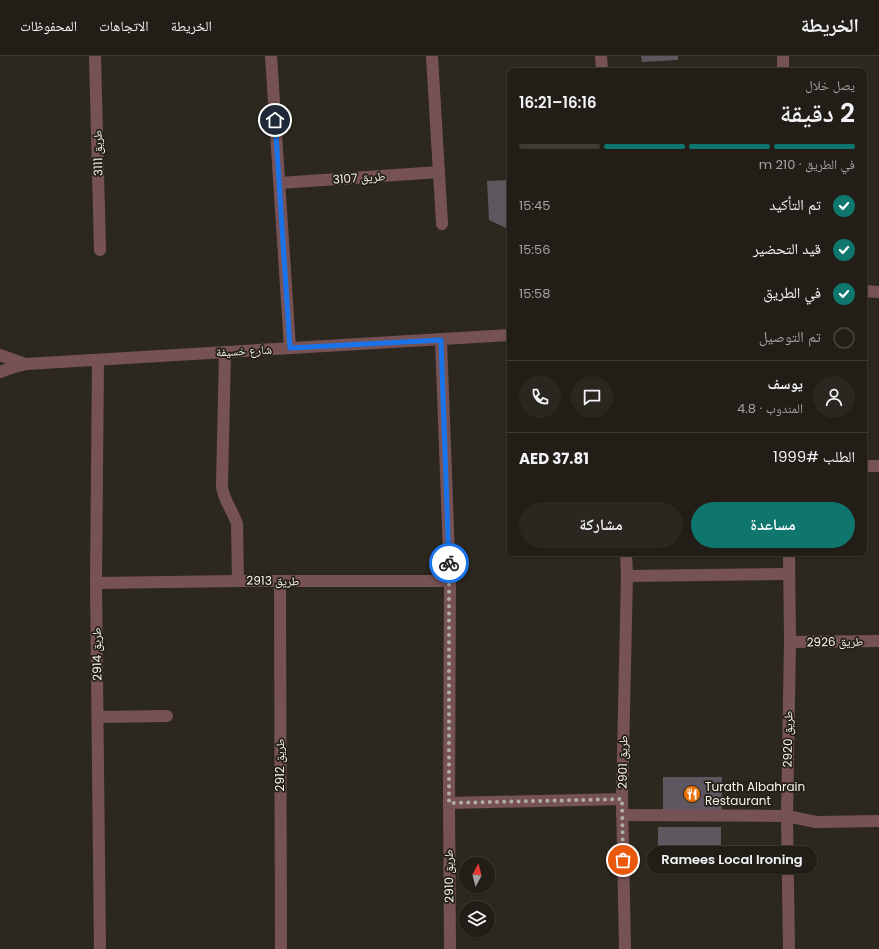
<!DOCTYPE html>
<html lang="ar">
<meta charset="utf-8">
<style>
:root{--surface:#221e17;--page:#2a2720;--text:#f1f3f6;--muted:#a2a2a1;--line:#3f3c36;--accent:#0f766e}
body{margin:0;font-family:Poppins,"Noto Naskh Arabic",sans-serif;background:var(--page);color:var(--text);direction:rtl;height:100vh;display:flex;flex-direction:column;font-size:15px;white-space:nowrap}
*{box-sizing:border-box;margin:0}
p{font-size:13px;color:var(--muted)}
.icon{flex:none;width:22px;height:22px;fill:none;stroke:currentColor;stroke-width:2;stroke-linecap:round;stroke-linejoin:round}
.map{position:relative;flex:1;overflow:hidden;direction:ltr}
.sheet{position:absolute;left:507px;top:12px;width:360px;height:488px;display:flex;flex-direction:column;background:var(--surface);border-radius:8px;box-shadow:0 1px 3px #0004,0 0 0 1px var(--line);direction:rtl}
.sheet>*{flex:none}
.needle{width:26px;rotate:7deg}
.fabs{position:absolute;left:459px;top:801px;display:grid;gap:8px}
.fabs a{display:grid;place-items:center;width:36px;height:36px;border-radius:50%;background:var(--surface);box-shadow:0 1px 3px #0004,0 0 0 1px var(--line);font-size:20px}
.pin{position:absolute;display:grid;place-items:center;width:34px;height:34px;color:#fff;margin:-17px;border:2px solid #fff;border-radius:50%;box-shadow:0 1px 4px #0007}
.courier{position:absolute;display:grid;place-items:center;width:40px;height:40px;margin:-20px;border:3px solid #1a73e8;border-radius:50%;background:#fff;color:#222;box-shadow:0 1px 5px #0007}
.bubble{position:absolute;height:28px;border-radius:14px;background:var(--surface);box-shadow:0 1px 3px #0004,0 0 0 1px var(--line);font-size:13px;font-weight:600;line-height:28px;text-align:center;direction:rtl}
.overview em{font-style:normal;font-weight:600}
.overview div{display:flex;flex-direction:column-reverse}
.overview{display:flex;align-items:center;justify-content:space-between;height:68px;padding:0 12px}
h1{font-size:26px;font-weight:600;line-height:30px}
.bar{display:grid;grid-template-columns:repeat(4,1fr);gap:6px 4px;align-content:center;height:48px;padding:0 12px}
.bar i{height:5px;border-radius:3px;background:var(--line)}
.bar .on{background:var(--accent)}
.bar p{grid-column:span 4}
.line{display:flex;align-items:center;gap:10px;padding:0 12px;border-top:1px solid var(--line)}
.line div{flex:1}
.round{display:grid;place-items:center;flex:none;width:42px;height:42px;border-radius:21px;background:var(--page)}
ol{padding:0 12px;list-style:none}
li{display:flex;align-items:center;gap:12px;height:44px}
li p{margin-inline-start:auto}
li .icon{padding:4px;border-radius:50%;background:var(--accent);color:#fff;stroke-width:4}
li:last-child{color:var(--muted)}
li i{width:22px;height:22px;border:2px solid var(--line);border-radius:50%}
.action{display:flex;gap:8px;margin-top:auto;padding:8px 12px}
.action a{flex:1;height:46px;border-radius:24px;background:var(--accent);color:#fff;font-size:16px;font-weight:600;line-height:46px;text-align:center}
.action a+a{background:var(--page);color:var(--text)}
header{display:flex;align-items:center;gap:24px;box-sizing:border-box;height:56px;padding:0 20px;background:var(--surface);border-bottom:1px solid var(--line)}
header strong{font-size:19px}
nav{display:flex;gap:22px;margin-inline-start:auto;font-size:14px}
.map>svg:first-child{display:block}
</style>
<header>
<strong>الخريطة</strong>
<nav><a>الخريطة</a><a>الاتجاهات</a><a>المحفوظات</a></nav>
</header>
<div class="map">
<svg width="879" height="893" viewBox="0 0 879 893">
<rect width="100%" height="100%" fill="#2d281f"/>
<g fill="#5e5760">
<polygon points="641,0 678,0 678,4 642,6"/>
<polygon points="510,124 510,172 506,172 489,164 487,125"/>
<polygon points="663,721 722,721 722,755 663,756"/>
<polygon points="658,771 721,771 721,809 658,810"/>
</g>
<g fill="none" stroke-linecap="round" stroke-linejoin="round">
<g stroke="#775255" stroke-width="12">
<polyline points="95,0 100,194"/>
<polyline points="271,0 290,292"/>
<polyline points="432,0 442,168"/>
<polyline points="601,0 602,15"/>
<polyline points="783,0 783,15"/>
<polyline points="280,127 439,116"/>
<polyline points="864,235 879,236"/>
<polyline points="441,284 450,525 449,747 450,893"/>
<path d="M225 296 222 431C224 445 233 455 237 468L238 525"/>
<polyline points="0,299 25,308"/>
<polyline points="98,304 96,527 100,893"/>
<polyline points="0,316 11,312 26,308 510,279"/>
<polyline points="864,410 879,410"/>
<polyline points="627,520 789,518"/>
<polyline points="280,526 281,893"/>
<polyline points="96,527 238,525 450,525"/>
<polyline points="790,586 879,585"/>
<polyline points="98,661 167,660"/>
<polyline points="449,747 622,743"/>
<polyline points="622,759 787,760 816,766 879,765"/>
<polyline points="625,893 622,743 627,520 626,497"/>
<polyline points="789,893 787,760 790,586 789,497"/>
</g>
</g>
<g fill="none" stroke-linecap="round" stroke-linejoin="round">
<polyline stroke="#b0ada6" stroke-width="4" stroke-dasharray="0 7.2" points="449,507 449,747 622,743 623,804"/>
<polyline stroke="#1a73e8" stroke-width="5" points="275,64 290,292 441,284 449,507"/>
</g>
<defs>
<g id="restaurant-disc" transform="scale(0.9)"><circle r="9.5" fill="#e8710a" stroke="#241f16"/><path d="M-5-6h1v4h1v-4h1v4h1v-4h1v5L-1.5 .5V6h-2V.5L-5-1ZM5-6V6H3V1.5H1.5Q1.5-4 5-6Z" fill="#fff"/></g>
</defs>
<g fill-rule="evenodd">
<use href="#restaurant-disc" x="692" y="738"/>
</g>
<g text-anchor="middle" stroke-width="3.5" stroke-linejoin="round" paint-order="stroke">
<g font-size="12" fill="#f7f4ee" stroke="#241f16">
<text transform="translate(98 97) rotate(-91)" y="4">طريق 3111</text>
<text transform="translate(359 122) rotate(-4)" y="4">طريق 3107</text>
<text transform="translate(244 295) rotate(-3)" y="4">شارع خسيفة</text>
<text transform="translate(273 525) rotate(1)" y="4">طريق 2913</text>
<text transform="translate(835 586) rotate(-1)" y="4">طريق 2926</text>
<text transform="translate(97 598) rotate(-91)" y="4">طريق 2914</text>
<text transform="translate(788 683) rotate(-89)" y="4">طريق 2920</text>
<text transform="translate(623 706) rotate(-89)" y="4">طريق 2901</text>
<text transform="translate(280 709) rotate(-90)" y="4">طريق 2912</text>
<text transform="translate(449 820) rotate(-91)" y="4">طريق 2910</text>
</g>
<g font-size="12" fill="#f7f4ee" stroke="#241f16" text-anchor="start">
<text x="705" y="735">Turath Albahrain<tspan x="705" dy="14">Restaurant</tspan></text>
</g>
</g>
</svg>
<div class="fabs">
<a><svg class="needle" viewBox="-14 -14 28 28"><path d="M0-13l5 13h-10z" fill="#e53935"/><path d="M0 13l5-13h-10z" fill="#a2a2a1"/></svg></a>
<a><svg class="icon" aria-label="layers" viewBox="0 0 24 24"><path d="M12 4l9 5-9 5-9-5zM3 14l9 5 9-5"/></svg></a>
</div>
<div class="pin" style="left:623px;top:804px;background:#ea580c"><svg class="icon" aria-label="bag" viewBox="0 0 24 24"><path d="M5 8h14l-1 12H6zM9 8a3 3 0 0 1 6 0"/></svg></div>
<div class="pin" style="left:275px;top:64px;background:#1f2937"><svg class="icon" aria-label="home" viewBox="0 0 24 24"><path d="M3 11l9-7 9 7M6 9v11h12V9"/></svg></div>
<div class="courier" style="left:449px;top:507px"><svg class="icon" aria-label="bike" viewBox="0 0 24 24"><circle cx="6" cy="16" r="4"/><circle cx="18" cy="16" r="4"/><path d="M6 16l4-8h5l3 8M10 8l3 8H6M13 5h3"/></svg></div>
<div class="bubble" style="left:647px;top:790px;width:170px">Ramees Local Ironing</div>
<section class="sheet">
<div class="overview"><div><h1>2 دقيقة</h1><p>يصل خلال</p></div><em>16:16–16:21</em></div>
<div class="bar"><i class="on"></i><i class="on"></i><i class="on"></i><i></i><p>في الطريق · 210 m</p></div>
<ol>
<li><svg class="icon" aria-label="check" viewBox="0 0 24 24"><path d="M5 12l5 5 9-10"/></svg>تم التأكيد<p>15:45</p></li>
<li><svg class="icon" aria-label="check" viewBox="0 0 24 24"><path d="M5 12l5 5 9-10"/></svg>قيد التحضير<p>15:56</p></li>
<li><svg class="icon" aria-label="check" viewBox="0 0 24 24"><path d="M5 12l5 5 9-10"/></svg>في الطريق<p>15:58</p></li>
<li><i></i>تم التوصيل</li>
</ol>
<div class="line" style="height:72px"><a class="round"><svg class="icon" aria-label="person" viewBox="0 0 24 24"><circle cx="12" cy="8" r="4"/><path d="M4 21q1-7 8-7t8 7"/></svg></a><div><b>يوسف</b><p>المندوب · 4.8</p></div><a class="round"><svg class="icon" aria-label="chat" viewBox="0 0 24 24"><path d="M4 5h16v11H9l-5 4z"/></svg></a><a class="round"><svg class="icon" aria-label="phone" viewBox="0 0 24 24"><path d="M5 4h4l2 5-3 2q2 4 5 5l2-3 5 2v4C11 20 4 13 5 4z"/></svg></a></div>
<div class="line" style="height:52px"><div>الطلب #1999</div><b>AED 37.81</b></div>
<div class="action"><a>مساعدة</a><a>مشاركة</a></div>
</section>
</div>
